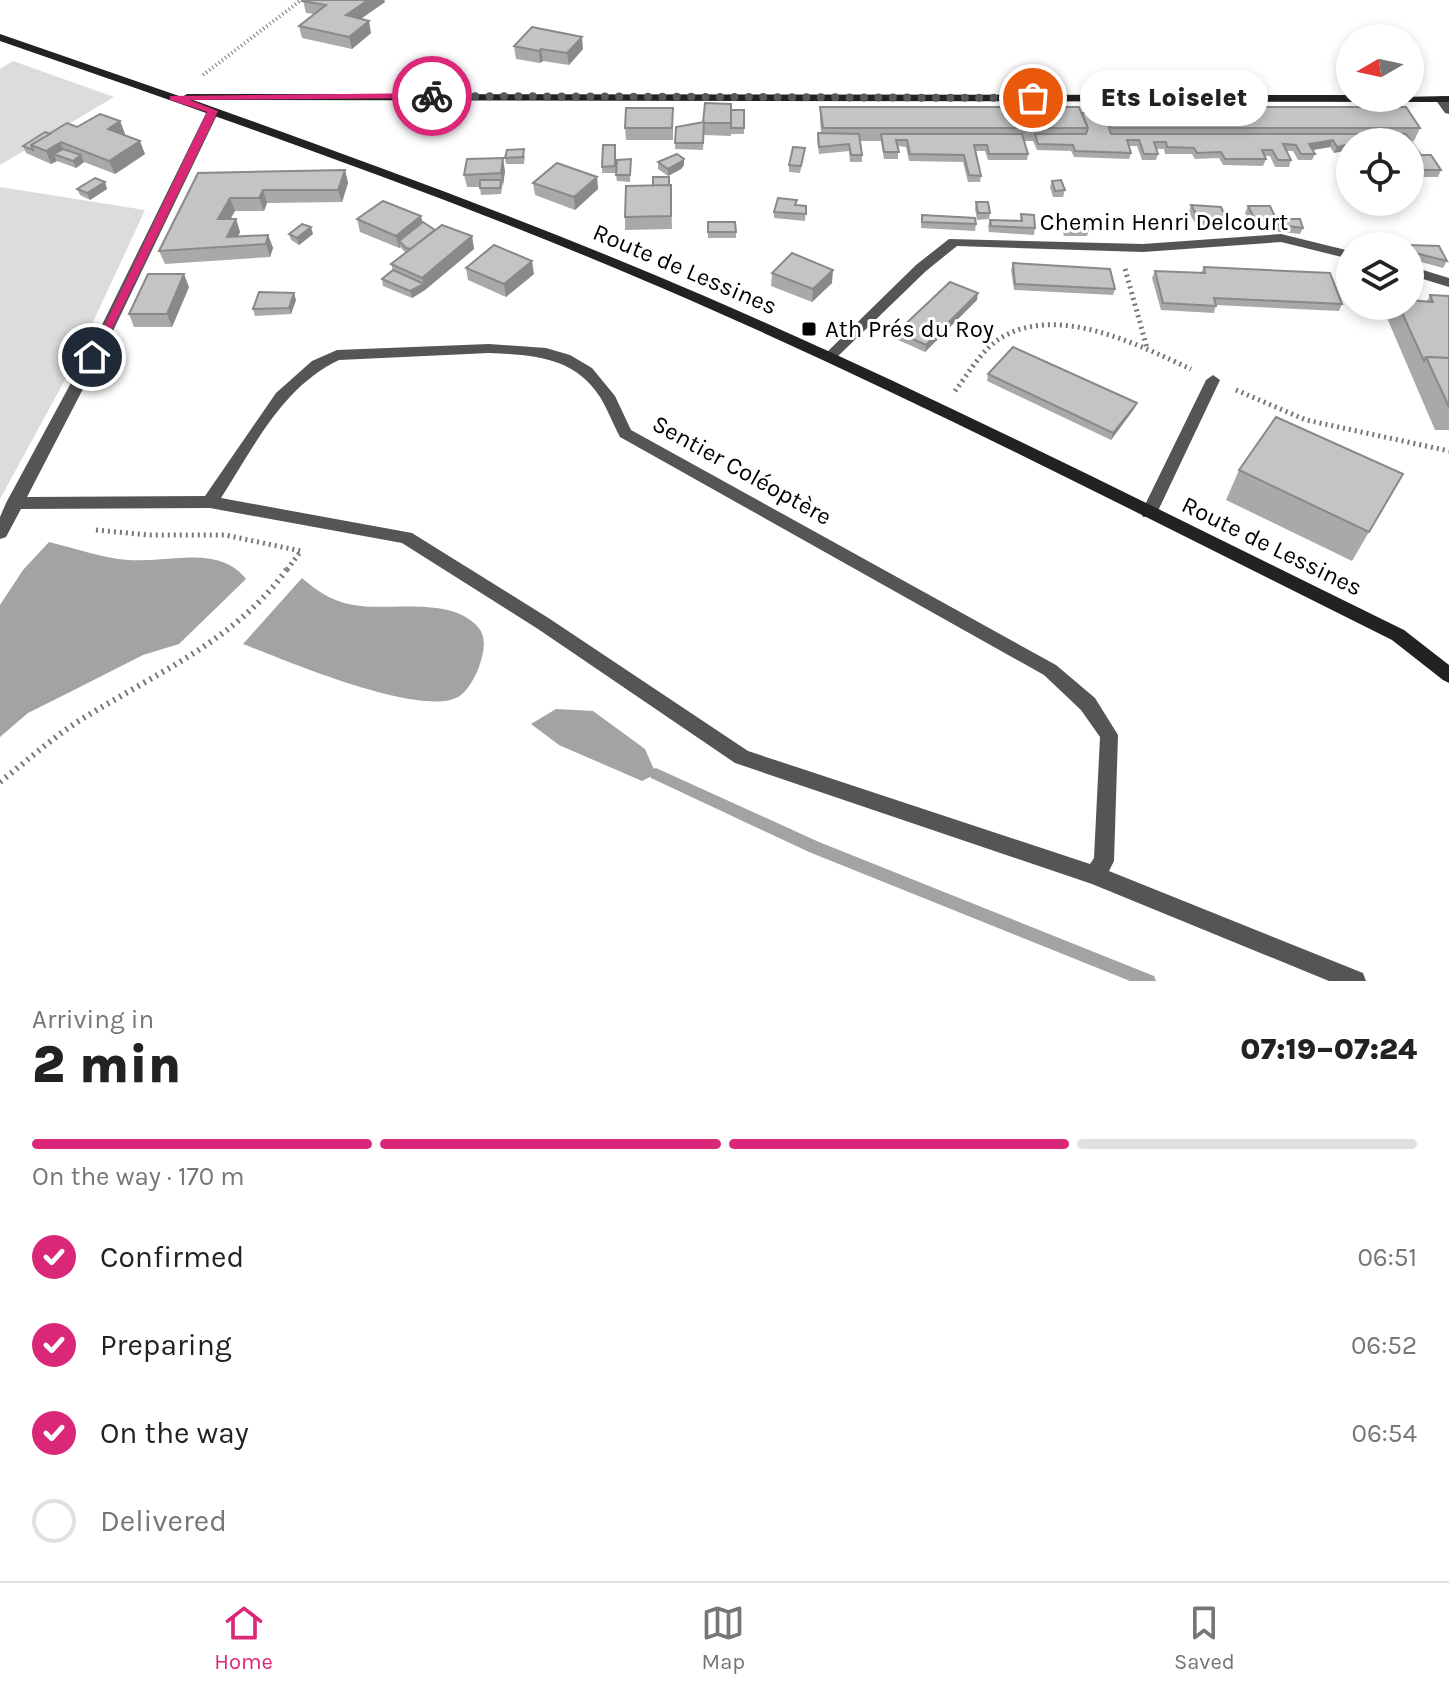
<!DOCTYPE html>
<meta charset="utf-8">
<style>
:root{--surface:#fff;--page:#f2f2f2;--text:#222;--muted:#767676;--line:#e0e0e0;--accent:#db2777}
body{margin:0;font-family:Karla,sans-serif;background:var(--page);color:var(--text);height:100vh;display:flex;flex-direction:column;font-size:30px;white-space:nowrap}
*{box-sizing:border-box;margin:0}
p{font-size:26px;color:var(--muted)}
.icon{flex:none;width:44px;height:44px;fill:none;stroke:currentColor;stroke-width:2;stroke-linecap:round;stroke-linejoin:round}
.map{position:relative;height:981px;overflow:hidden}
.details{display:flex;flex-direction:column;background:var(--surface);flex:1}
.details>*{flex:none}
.needle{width:52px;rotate:261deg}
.tools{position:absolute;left:1336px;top:24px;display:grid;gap:16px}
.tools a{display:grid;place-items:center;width:88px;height:88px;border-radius:50%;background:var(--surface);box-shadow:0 4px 12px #0003;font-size:40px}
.pin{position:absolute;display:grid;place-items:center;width:68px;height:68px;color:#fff;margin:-34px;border:4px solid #fff;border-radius:50%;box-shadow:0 2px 8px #0007}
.courier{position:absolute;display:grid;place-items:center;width:80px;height:80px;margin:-40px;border:6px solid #db2777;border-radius:50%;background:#fff;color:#222;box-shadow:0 2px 10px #0007}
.bubble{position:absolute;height:56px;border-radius:28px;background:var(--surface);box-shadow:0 4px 12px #0003;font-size:26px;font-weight:800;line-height:56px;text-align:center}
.summary em{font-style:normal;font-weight:800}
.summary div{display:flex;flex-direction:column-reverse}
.summary{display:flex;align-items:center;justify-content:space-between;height:136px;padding:0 32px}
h1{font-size:52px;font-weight:800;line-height:60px}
.bar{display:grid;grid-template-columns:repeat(4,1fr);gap:12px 8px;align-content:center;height:96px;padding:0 32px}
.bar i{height:10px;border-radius:6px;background:var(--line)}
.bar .current{background:var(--accent)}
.bar p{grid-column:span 4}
ol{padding:0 32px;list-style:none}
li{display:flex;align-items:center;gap:24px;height:88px}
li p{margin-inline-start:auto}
li .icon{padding:8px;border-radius:50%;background:var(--accent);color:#fff;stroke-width:4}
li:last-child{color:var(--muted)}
li i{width:44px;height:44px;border:4px solid var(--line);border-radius:50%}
.tabs{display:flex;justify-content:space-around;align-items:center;height:112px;border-top:2px solid var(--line);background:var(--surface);font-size:22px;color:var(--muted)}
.tabs a{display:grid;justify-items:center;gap:4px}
.tabs .current{color:var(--accent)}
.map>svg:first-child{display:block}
</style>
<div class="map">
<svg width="1449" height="981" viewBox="0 0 1449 981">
<rect width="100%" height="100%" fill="#fff"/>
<g fill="#dcdcdc">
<polygon points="13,61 114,97 0,165 0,69"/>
<polygon points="0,187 145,210 73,365 0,499"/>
</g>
<g fill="#a3a3a3">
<path d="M49 542C74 548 102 558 128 560 168 563 219 544 246 579L179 644 143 655 74 690 28 713 0 737V605L23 570Z"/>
<path d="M302 578C319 593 337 604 361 606 394 610 452 597 478 627 488 639 483 654 479 667 475 677 468 691 458 697 420 718 284 660 243 644Z"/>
<polygon points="556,709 593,711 645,749 656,774 642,781 559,745 531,724"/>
</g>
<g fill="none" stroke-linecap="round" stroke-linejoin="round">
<polygon fill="#a3a3a3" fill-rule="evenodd" points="656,768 819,842 1154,976 1156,981 1130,981 809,852 651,778 649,774 651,770"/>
<polyline stroke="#777" stroke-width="4" stroke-dasharray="1 3" stroke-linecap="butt" points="203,75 301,0"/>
<g stroke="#777" stroke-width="5" stroke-dasharray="2 4" stroke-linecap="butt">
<polyline points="1125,269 1147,348"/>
<polyline points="1236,390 1306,420 1449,451"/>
<path d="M955 391C969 373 983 347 1004 336 1061 305 1138 345 1191 369"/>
<polyline points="96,530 148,535 225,535 301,551 286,571"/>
</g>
<path stroke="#777" stroke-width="6" stroke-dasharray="2 5" stroke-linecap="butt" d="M0 782C27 761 53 737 82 719 156 673 235 641 287 569"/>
<polygon fill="#555" fill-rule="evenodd" points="1213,375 1220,380 1157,513 1155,517 1143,517 1141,513 1206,380"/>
<g fill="#555" fill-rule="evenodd">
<polygon points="1441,96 1449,102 1449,114 1445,113 1435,99"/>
<path d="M213 108 219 111 112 333 27 497 205 496 276 393 312 361 337 350 489 344 546 348 570 355 592 368 615 396 631 430 1056 665 1095 698 1118 735 1114 861 1109 871 1363 973 1366 981H1329L1092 884 735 763 538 629 402 543 210 508 21 509 6 537 0 539V517L6 503 98 333 207 111ZM489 353C532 355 574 356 600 397 608 410 613 424 620 437L1044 675 1081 710 1100 737 1094 858 1090 864 748 751 550 619 412 533 221 498C254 447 282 387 339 360Z"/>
<polygon points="1281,234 1350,251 1350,259 1281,242 1143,252 957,246 926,271 835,359 825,359 823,356 916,265 949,239 1143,244"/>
<polygon points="1410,266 1449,278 1449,287 1410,275"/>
</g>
<path fill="#222" fill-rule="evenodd" d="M0 34 182 97 187 94 1350 95V98L1449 96V102L193 100C364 161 535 223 702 295 940 398 1171 516 1404 630L1449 665V683L1443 680 1392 640C1160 525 930 405 692 301 466 202 233 122 0 41Z"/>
</g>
<g fill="#a9a9a9">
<polygon points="303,0 384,0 385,2 361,19 371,33 352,49 302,38 299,26 314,14 306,13"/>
<polygon points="514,46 583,49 569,65 543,61 540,63 516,59"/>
<polygon points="820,107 1104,113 1105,107 1420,128 1414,141 1411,141 1421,155 1441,170 1438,177 1413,177 1410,172 1410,142 1389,142 1389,141 1350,142 1334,153 1330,147 1312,150 1315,154 1312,160 1298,160 1293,151 1286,151 1291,160 1289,167 1275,167 1270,156 1264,156 1266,159 1263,166 1223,165 1219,158 1195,159 1192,154 1165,154 1164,149 1156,149 1158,154 1156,160 1142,160 1137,146 1129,146 1131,153 1129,159 1074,157 1071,151 1037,150 1033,141 1024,141 1028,154 1027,160 988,160 985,151 976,151 981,176 980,182 968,182 963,162 909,161 906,147 898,146 898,159 884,159 881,141 860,141 862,155 862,162 850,162 849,151 819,154 817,139 818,133 821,133 820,120"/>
<polygon points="673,108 673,140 626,140 625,128"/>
<polygon points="744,110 744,134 731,134 731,132 731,136 704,135 703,150 675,149 676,127 731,116"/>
<polygon points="120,121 125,134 123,135 145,154 115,174 84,162 76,168 57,161 51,164 26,153 23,146 50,134 77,127"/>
<polygon points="615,145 616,173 602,173 602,167"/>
<polygon points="804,154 800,173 789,172 789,165"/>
<polygon points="525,156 524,164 506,164 505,158"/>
<polygon points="684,159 684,165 681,169 668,176 658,169 658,162"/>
<polygon points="631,166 630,182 617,181 616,175"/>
<polygon points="345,170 348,183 342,202 267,203 264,211 235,211 230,219 236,219 240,232 238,236 268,235 273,248 270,257 165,264 159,251 198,173"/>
<polygon points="505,171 501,194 481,195 480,187 467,187 464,175"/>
<polygon points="597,177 598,189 575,210 535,195 533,183"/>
<polygon points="1052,181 1065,190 1063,197 1053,197 1050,187"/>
<polygon points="105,182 107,189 90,200 80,195 77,189"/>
<polygon points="669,185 671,185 672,229 625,230 625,217"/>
<polygon points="976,202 990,213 989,219 977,220 975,209"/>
<polygon points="796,205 806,206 805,221 774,218 774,212"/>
<polygon points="1191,205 1227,220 1225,227 1196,225 1189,212"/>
<polygon points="1248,206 1276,219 1303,228 1300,234 1253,229 1245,213"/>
<polygon points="1021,214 1035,228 1034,235 989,232 988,226 990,220 1020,221"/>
<polygon points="922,215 976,224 975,231 921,228"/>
<polygon points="357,219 423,222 435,230 472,236 474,249 425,290 412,298 383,286 382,279 393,270 391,264 406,253 400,247 399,248 360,232"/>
<polygon points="708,222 736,232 736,238 708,238"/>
<polygon points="1063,222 1089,230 1087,236 1064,236 1062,229"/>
<polygon points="289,234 313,234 299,245 291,240"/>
<polygon points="1408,245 1439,246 1447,261 1443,268 1410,259 1410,246"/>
<polygon points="1013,263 1115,289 1113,295 1014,290 1011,270"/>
<polygon points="1204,267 1342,304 1339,311 1216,305 1214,313 1161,310 1152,278 1155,271 1201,273"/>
<polygon points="466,268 534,274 506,297 468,280"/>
<polygon points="772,273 832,283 812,302 771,286"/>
<polygon points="189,287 172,327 134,327 129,314"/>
<polygon points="1430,295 1449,296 1449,430 1435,430 1387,318 1393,306 1410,306 1427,301"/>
<polygon points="296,300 291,314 255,316 253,309"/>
<polygon points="977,300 925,352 896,339 897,332"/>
<polygon points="988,374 1137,403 1134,409 1111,440 987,381"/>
<polygon points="1239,470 1369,532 1352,561 1226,500"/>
</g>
<g fill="#898989">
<polygon points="368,0 384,0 385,2 348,27 346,15"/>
<polygon points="369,21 371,33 352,49 349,37"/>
<polygon points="582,37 583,49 569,65 567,53"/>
<polygon points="541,49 543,61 540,63 539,51"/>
<polygon points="120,121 125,134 113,142 108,129"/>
<polygon points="58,137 66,155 53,154 57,161 51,164 46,151"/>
<polygon points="1333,140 1330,147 1307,151 1309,144"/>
<polygon points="140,141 145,154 115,174 109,161"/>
<polygon points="1350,144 1350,150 1334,153 1337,147"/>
<polygon points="81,155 84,162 76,168 73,161"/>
<polygon points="503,158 505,171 503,186 501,173"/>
<polygon points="684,159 684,165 681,169 668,176 668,169"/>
<polygon points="345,170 348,183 342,202 338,190"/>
<polygon points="597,177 598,189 575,210 574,197"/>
<polygon points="105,182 107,189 90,200 87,193"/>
<polygon points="263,190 267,203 264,211 259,198"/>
<polygon points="230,198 235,211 223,232 218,219"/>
<polygon points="421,216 424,229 399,241 400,247 399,248 396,236"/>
<polygon points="236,219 240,232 233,246 227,237"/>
<polygon points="311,227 313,234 299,245 297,238"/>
<polygon points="268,235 273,248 270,257 266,244"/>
<polygon points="472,236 474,249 425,290 412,298 410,291 424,284 422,278"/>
<polygon points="532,261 534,274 506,297 504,284"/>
<polygon points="833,270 832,283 812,302 813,289"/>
<polygon points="184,274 189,287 172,327 167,314"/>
<polygon points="294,293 296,300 291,314 289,308"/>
<polygon points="978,293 977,300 925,352 926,345"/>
<polygon points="1137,403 1134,409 1111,440 1113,433"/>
</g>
<g fill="#c4c4c4" stroke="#898989" stroke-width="2">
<polygon points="303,0 368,0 346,15 369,21 349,37 299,26 326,5 302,1"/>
<polygon points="532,27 582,37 567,53 541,49 539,51 514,46"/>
<polygon points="705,103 731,104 731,123 703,123"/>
<polygon points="820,107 1079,107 1088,128 823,128"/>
<polygon points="1105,107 1406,107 1420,128 1112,128"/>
<polygon points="626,108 673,108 672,128 625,128"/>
<rect x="731" y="110" width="13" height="18"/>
<polygon points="1082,113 1104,113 1111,134 1379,134 1384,142 1350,142 1350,144 1337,147 1333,140 1309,144 1315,154 1301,154 1296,145 1283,144 1291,160 1278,160 1272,150 1262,150 1266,159 1225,159 1221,152 1197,153 1194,148 1167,147 1166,142 1154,142 1158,154 1144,154 1139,140 1127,140 1131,153 1075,151 1073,145 1038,144 1035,134 1086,134 1088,128"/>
<polygon points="100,114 120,121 108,129 140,141 109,161 61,142 46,151 31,145 67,123 77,127"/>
<polygon points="704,122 703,143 675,143 676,127"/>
<polygon points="45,132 50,134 31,145 33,150 23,146"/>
<polygon points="818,133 859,134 862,155 851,155 849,144 819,147"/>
<polygon points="881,134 1022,134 1028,154 989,154 987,145 974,145 981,176 969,175 964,155 910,154 907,140 896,140 899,152 884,152"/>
<polygon points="1391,134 1406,134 1421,155 1431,155 1441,170 1416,170 1410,161 1410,142 1397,142"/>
<polygon points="603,145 615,145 615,166 602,167"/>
<polygon points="793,147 805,148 801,166 789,165"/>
<polygon points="63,149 81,155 73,161 53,154"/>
<polygon points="524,149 523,157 505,158 507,150"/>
<polygon points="677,154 684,159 681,162 668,169 658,162"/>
<polygon points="503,158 501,173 464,175 467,159"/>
<polygon points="631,159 630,175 616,175 617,160"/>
<polygon points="557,163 597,177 574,197 533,183"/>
<polygon points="345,170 338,190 263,190 259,198 230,198 218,219 236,219 227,237 268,235 266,244 159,251 198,173"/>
<rect x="653" y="177" width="16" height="9"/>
<polygon points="95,178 105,182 87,193 77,189"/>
<polygon points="480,180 501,180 500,188 480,188"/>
<polygon points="1061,180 1065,190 1055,191 1052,181"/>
<polygon points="671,185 671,216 625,217 626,186"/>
<polygon points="778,198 797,200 795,205 806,206 806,214 774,212"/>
<polygon points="383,201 421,216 396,236 357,219"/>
<polygon points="976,202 988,202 990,213 978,213"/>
<polygon points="1191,205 1221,207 1227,220 1199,219"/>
<polygon points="1248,206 1270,206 1276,219 1300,219 1303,228 1256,222"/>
<polygon points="1021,214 1034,215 1035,228 991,226 990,220 1022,221"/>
<polygon points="922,215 975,218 976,224 922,222"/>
<polygon points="423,222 435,230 411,249 406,248 399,241"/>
<polygon points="708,222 735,222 736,232 708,232"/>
<polygon points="1063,222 1087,223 1089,230 1065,229"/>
<polygon points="302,224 311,227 297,238 289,234"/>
<polygon points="442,225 472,236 422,278 391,264"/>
<polygon points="494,245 532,261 504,284 466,268"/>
<polygon points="1408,245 1439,246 1447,261 1411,252 1410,246"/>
<polygon points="792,253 833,270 813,289 772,273"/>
<polygon points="1013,263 1110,269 1115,289 1015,284"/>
<polygon points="1204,267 1330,273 1342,304 1214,298 1216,306 1163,303 1155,271 1205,273"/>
<polygon points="393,270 424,284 410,291 382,279"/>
<polygon points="148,274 184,274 167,314 129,314"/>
<polygon points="950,282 978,293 926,345 897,332"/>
<polygon points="259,292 294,293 289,308 253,309"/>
<polygon points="1430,295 1449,296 1449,358 1426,357 1424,361 1399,306 1410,306 1410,300 1433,302"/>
<polygon points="1013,347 1137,403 1113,433 988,374"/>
<polygon points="1426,357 1449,358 1449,407"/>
<polygon points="1276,417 1403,474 1369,532 1239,470"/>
</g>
<polygon fill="#db2777" points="432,93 436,98 190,100 218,111 98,357 88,360 207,112 170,100 170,96"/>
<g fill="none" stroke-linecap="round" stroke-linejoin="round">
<polyline stroke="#595959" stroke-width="8" stroke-dasharray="0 14.4" points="432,96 1033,98"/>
</g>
<rect fill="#000" stroke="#fff" stroke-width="3" x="801" y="321" width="16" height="16" rx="4"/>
<g text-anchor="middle" stroke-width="6" stroke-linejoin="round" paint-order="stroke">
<g font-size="24" fill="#000" stroke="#fff">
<text x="1164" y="230">Chemin Henri Delcourt</text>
<text transform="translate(685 269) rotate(23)" y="8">Route de Lessines</text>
<text transform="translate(742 470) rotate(29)" y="8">Sentier Coléoptère</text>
<text transform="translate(1272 546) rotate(26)" y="8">Route de Lessines</text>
</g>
<g font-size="24" fill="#000" stroke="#fff" text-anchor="start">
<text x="825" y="337">Ath Prés du Roy</text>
</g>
</g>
</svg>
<div class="tools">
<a><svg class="needle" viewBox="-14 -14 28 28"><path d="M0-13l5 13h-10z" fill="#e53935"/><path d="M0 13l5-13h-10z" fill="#767676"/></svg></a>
<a><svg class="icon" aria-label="locate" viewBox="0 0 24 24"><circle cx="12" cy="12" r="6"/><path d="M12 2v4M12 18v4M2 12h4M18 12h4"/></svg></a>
<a><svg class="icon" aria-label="layers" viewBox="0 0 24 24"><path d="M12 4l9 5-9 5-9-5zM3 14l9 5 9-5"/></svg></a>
</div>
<div class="pin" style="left:1033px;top:98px;background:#ea580c"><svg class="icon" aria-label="bag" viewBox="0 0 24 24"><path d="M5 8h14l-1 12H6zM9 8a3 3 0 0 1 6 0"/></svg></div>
<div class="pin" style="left:92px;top:357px;background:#1f2937"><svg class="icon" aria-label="home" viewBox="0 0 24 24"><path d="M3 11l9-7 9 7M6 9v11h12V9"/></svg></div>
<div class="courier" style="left:432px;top:96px"><svg class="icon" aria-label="bike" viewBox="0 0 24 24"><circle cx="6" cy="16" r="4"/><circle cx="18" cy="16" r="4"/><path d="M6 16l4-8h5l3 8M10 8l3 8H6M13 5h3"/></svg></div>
<div class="bubble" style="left:1080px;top:70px;width:188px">Ets Loiselet</div>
</div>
<section class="details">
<div class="summary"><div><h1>2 min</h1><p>Arriving in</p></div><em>07:19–07:24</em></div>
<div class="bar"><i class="current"></i><i class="current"></i><i class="current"></i><i></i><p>On the way · 170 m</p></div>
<ol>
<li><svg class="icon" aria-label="check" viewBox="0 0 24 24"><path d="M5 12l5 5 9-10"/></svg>Confirmed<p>06:51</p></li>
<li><svg class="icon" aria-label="check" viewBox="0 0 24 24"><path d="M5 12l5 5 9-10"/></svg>Preparing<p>06:52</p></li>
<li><svg class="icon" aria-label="check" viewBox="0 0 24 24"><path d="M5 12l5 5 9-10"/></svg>On the way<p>06:54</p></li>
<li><i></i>Delivered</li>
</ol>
</section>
<nav class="tabs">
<a class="current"><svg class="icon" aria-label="home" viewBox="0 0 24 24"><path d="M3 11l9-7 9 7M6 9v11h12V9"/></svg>Home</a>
<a><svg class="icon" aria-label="map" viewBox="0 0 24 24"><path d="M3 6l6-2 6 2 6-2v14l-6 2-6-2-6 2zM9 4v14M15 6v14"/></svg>Map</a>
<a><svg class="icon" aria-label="saved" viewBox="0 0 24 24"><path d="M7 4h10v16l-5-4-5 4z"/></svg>Saved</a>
</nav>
